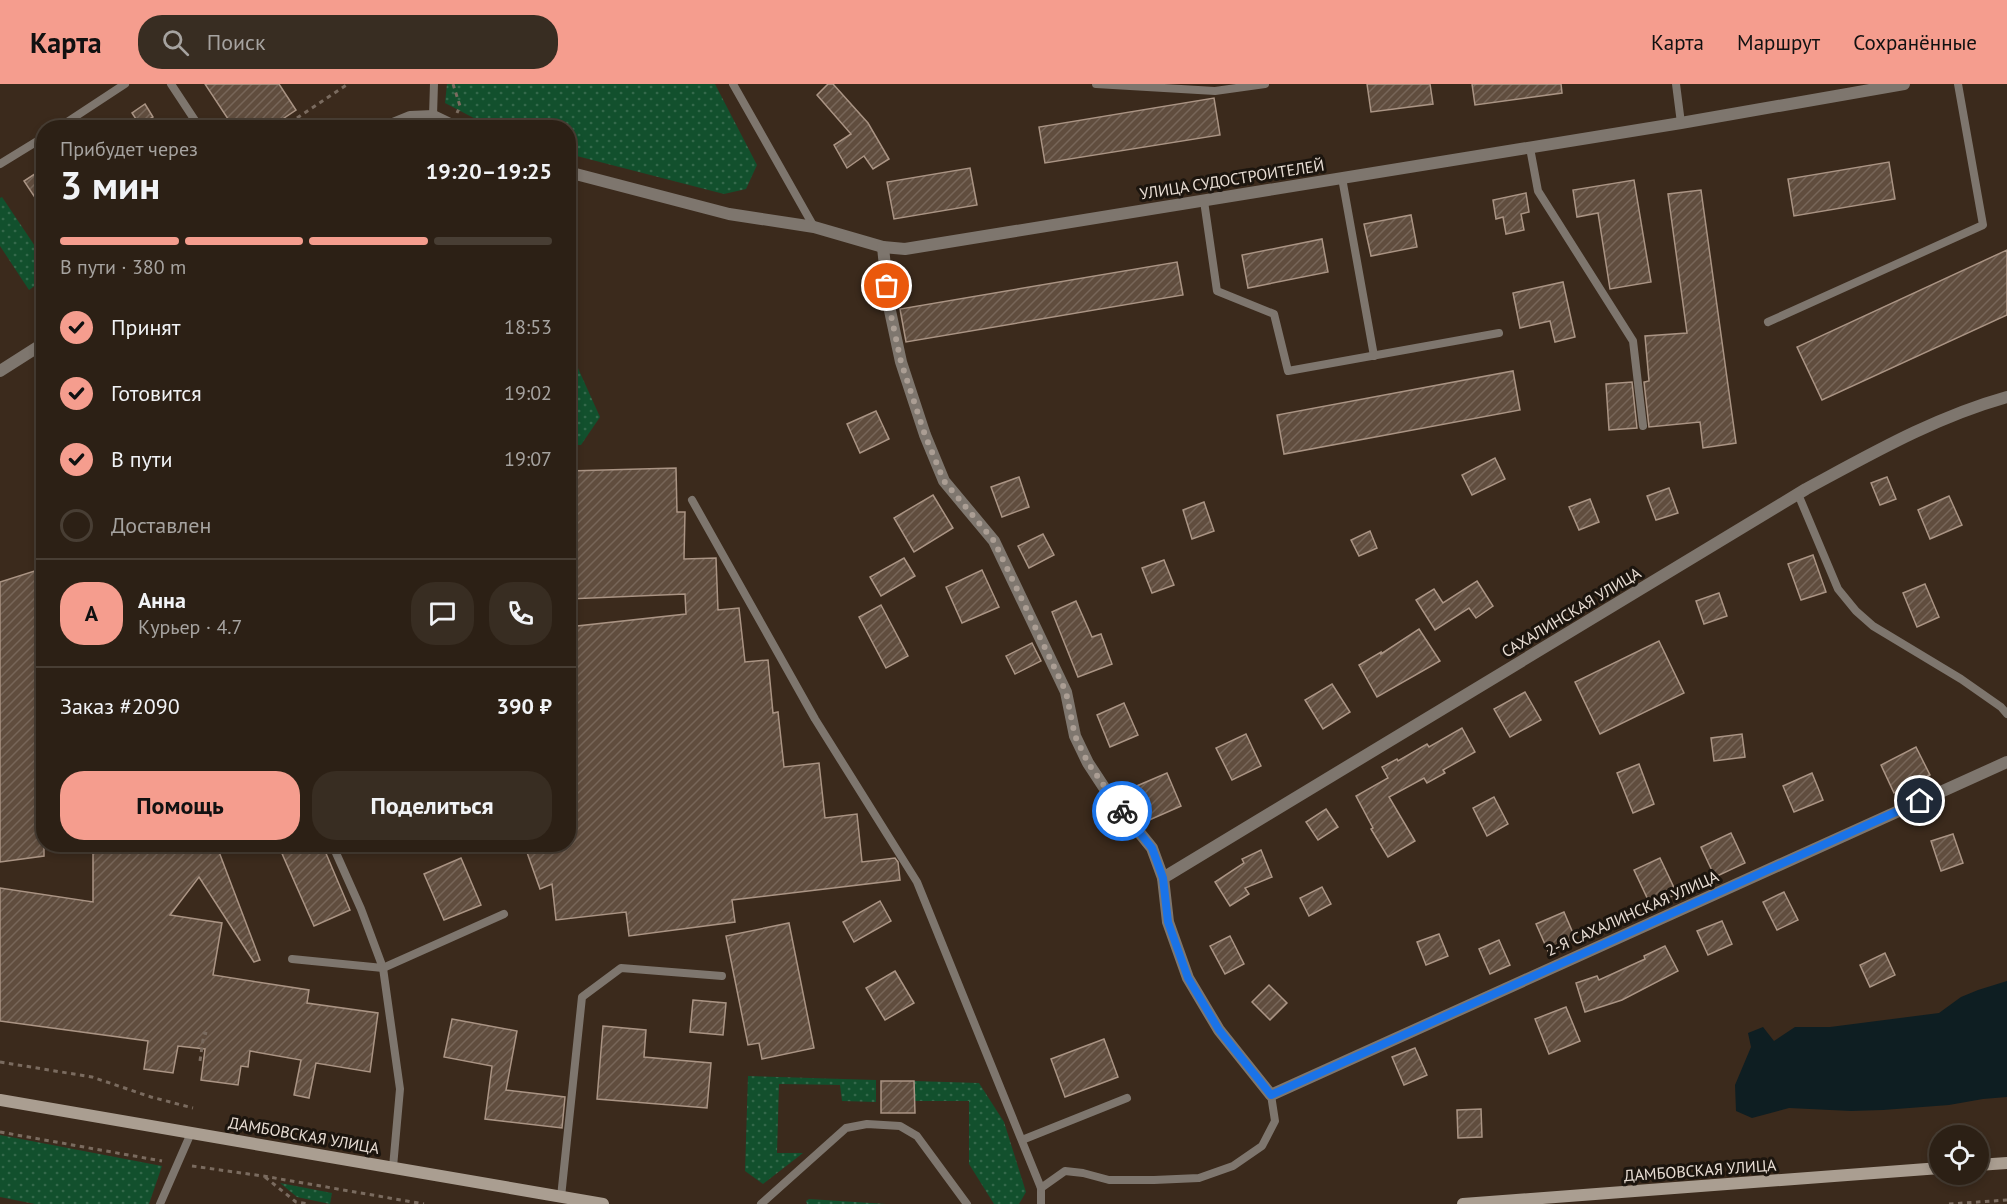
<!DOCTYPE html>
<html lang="ru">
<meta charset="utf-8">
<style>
:root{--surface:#2c2015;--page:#382d22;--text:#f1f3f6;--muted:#a6a3a0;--line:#483e34;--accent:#f59d8e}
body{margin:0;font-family:"PT Sans",sans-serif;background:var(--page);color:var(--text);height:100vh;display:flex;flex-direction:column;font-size:22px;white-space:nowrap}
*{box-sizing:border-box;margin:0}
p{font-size:20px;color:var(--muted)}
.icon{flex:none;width:33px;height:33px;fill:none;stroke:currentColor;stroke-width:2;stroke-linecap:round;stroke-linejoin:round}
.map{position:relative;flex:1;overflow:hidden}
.sheet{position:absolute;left:36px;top:36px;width:540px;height:732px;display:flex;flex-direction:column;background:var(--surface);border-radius:24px;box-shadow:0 3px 9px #0003,0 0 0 2px var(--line)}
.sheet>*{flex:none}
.fabs{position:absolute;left:1929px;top:1041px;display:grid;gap:12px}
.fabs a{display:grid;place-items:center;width:60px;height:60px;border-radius:50%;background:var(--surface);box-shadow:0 3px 9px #0003,0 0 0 2px var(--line);font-size:30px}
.pin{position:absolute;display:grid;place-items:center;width:51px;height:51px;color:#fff;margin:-26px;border:3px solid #fff;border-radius:50%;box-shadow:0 2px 6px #0007}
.courier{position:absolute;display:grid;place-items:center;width:60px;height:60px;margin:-30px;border:4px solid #1a73e8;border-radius:50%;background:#fff;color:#222;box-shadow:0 2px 8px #0007}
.headline em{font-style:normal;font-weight:700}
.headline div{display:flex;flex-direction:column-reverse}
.headline{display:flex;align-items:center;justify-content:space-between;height:102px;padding:0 24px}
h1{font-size:39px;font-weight:700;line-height:45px}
.bar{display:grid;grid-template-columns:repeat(4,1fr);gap:9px 6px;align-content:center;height:72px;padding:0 24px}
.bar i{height:8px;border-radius:4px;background:var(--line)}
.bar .selected{background:var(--accent)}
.bar p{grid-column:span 4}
.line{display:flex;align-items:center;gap:15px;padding:0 24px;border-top:2px solid var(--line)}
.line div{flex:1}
.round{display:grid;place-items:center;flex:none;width:63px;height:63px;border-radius:24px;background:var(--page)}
ol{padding:0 24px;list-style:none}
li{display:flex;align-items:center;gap:18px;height:66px}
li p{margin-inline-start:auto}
li .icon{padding:6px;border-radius:50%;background:var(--accent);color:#111;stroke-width:4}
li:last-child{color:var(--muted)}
li i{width:33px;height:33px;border:3px solid var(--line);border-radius:50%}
.action{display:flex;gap:12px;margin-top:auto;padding:12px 24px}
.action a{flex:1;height:69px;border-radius:24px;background:var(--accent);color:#111;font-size:24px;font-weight:700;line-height:69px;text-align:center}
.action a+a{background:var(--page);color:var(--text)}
header{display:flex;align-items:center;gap:36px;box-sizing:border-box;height:84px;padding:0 30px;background:var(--accent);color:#111}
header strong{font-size:28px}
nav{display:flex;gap:33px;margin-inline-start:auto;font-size:21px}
.search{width:420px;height:54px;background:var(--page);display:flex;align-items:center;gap:15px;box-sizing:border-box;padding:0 21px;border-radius:24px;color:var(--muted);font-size:22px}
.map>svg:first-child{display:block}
</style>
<header>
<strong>Карта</strong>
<div class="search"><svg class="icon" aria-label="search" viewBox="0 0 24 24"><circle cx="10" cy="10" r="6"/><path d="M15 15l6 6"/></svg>Поиск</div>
<nav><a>Карта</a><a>Маршрут</a><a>Сохранённые</a></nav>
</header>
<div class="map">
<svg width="2007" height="1120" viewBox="0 0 2007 1120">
<defs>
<pattern id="grass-dots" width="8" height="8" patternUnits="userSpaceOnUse" patternTransform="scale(1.5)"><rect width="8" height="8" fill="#12502d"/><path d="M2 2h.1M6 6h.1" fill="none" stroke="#34694b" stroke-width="1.8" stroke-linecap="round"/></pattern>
<pattern id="building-hatch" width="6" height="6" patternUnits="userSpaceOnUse" patternTransform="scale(1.5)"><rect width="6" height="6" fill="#604d3e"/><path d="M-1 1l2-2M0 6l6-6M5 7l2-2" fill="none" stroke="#776659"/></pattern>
</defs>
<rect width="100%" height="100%" fill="#3b2a1c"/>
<g fill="url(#grass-dots)">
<polygon points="447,0 715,0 757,81 746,105 724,110 569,70 568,44 491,43 445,19"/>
<polygon points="2,113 43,174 43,196 29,206 0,162 0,114"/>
<polygon points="568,262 600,333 581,361 569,361"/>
<polygon points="748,992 876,996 876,1018 842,1017 840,1001 779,1000 777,1069 803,1069 763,1100 745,1087"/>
<polygon points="914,997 979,999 1004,1038 1026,1108 1019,1120 994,1120 969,1080 969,1017 915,1017"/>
<polygon points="0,1051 162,1082 149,1120 35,1120 0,1113"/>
<polygon points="280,1099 332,1109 330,1120 297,1113"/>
<polygon points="809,1115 886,1120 955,1120 807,1120 806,1117"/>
</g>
<polygon fill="#0e1e22" points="2007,897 2007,1013 1983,1015 1949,1021 1883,1026 1851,1027 1789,1024 1752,1034 1736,1027 1735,1001 1751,963 1748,949 1763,943 1774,957 1795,943 1830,943 1939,929 1961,913 1978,906"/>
<g fill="url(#building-hatch)" stroke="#aa9484" stroke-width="1.5">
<polygon points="205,0 279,0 296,26 269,44 234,44"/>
<polygon points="828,0 833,0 868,39 889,75 873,85 864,72 847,84 834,61 851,50 817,11"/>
<polygon points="1367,0 1430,0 1433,20 1371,28"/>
<polygon points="1472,0 1561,0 1562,9 1475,21"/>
<polygon points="1214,14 1220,51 1045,79 1039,43"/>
<polygon points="145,20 153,33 140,41 132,29"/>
<polygon points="1889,78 1895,115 1794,132 1788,95"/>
<polygon points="44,84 44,127 24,97"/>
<polygon points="970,84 977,121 894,135 887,98"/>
<polygon points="1634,96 1651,198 1610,205 1598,129 1577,133 1573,106"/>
<polygon points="1701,106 1736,359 1703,364 1700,338 1649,343 1644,298 1649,297 1645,252 1687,249 1668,110"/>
<polygon points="1526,109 1529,128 1521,130 1524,146 1506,150 1503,133 1496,135 1493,116"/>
<polygon points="1411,131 1417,163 1371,172 1364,140"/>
<polygon points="1322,155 1328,188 1248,204 1242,171"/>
<polygon points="2007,166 2007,231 1822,316 1797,263"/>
<polygon points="1177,178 1183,211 906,258 900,225"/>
<polygon points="1563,198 1575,253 1555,258 1550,237 1520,244 1513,209"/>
<polygon points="1513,287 1520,326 1284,370 1277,331"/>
<polygon points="1632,298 1637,344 1609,346 1606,300"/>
<polygon points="876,327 889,355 860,369 847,340"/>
<polygon points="1495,374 1505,395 1472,411 1462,391"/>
<polygon points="676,384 677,428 685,428 684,475 716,474 718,526 739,524 745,578 768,576 773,629 778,628 784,683 819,679 825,734 857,730 862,778 895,774 898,778 900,796 732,816 735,838 629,852 626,828 556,836 552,800 540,805 524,760 568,760 568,543 686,530 685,510 568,515 568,387"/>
<polygon points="1019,393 1029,423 1002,433 991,403"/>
<polygon points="1887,393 1896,415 1880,421 1871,399"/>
<polygon points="1669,404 1678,429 1656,436 1647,412"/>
<polygon points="933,411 953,444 914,468 894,434"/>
<polygon points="1949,412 1962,441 1930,455 1918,426"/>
<polygon points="1590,415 1599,438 1579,446 1569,423"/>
<polygon points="1204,418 1214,447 1192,455 1183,426"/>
<polygon points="1370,447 1377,464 1359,472 1351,456"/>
<polygon points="1043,450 1054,471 1029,484 1018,462"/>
<polygon points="1813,471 1826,508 1801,516 1788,480"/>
<polygon points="904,474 915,492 881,512 870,493"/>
<polygon points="1164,476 1174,501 1152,509 1142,484"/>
<polygon points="44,484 44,772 0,778 0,498"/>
<polygon points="982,486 999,523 962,539 946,503"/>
<polygon points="1477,497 1493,522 1476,534 1469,524 1435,546 1416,516 1434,505 1443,519"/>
<polygon points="1925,500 1939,533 1917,543 1903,509"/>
<polygon points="1719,509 1727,532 1704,540 1696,517"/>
<polygon points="1076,517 1092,553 1101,550 1112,580 1078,593 1052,528"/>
<polygon points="881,521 908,572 886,584 859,533"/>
<polygon points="1419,545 1440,577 1377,613 1359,581 1381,568 1381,570"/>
<polygon points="1659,557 1684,609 1600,650 1575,598"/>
<polygon points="1032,559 1041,577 1015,590 1006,572"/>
<polygon points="1332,600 1350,628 1323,645 1305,616"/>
<polygon points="1525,608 1541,636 1510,653 1494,625"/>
<polygon points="1124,619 1138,651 1110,663 1097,631"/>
<polygon points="1462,644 1475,668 1443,686 1445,689 1427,699 1424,694 1389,713 1415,757 1388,773 1371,745 1373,744 1356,712 1388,694 1382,683 1397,675 1398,677 1427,660 1429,663"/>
<polygon points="1246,650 1261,682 1232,696 1216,664"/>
<polygon points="1742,650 1745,673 1714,677 1711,654"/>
<polygon points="1916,663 1930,691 1894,709 1881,681"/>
<polygon points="1639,680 1654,720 1633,729 1617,689"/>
<polygon points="1167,689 1181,722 1147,737 1132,704"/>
<polygon points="1812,689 1823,716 1794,728 1783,702"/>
<polygon points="1494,713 1508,740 1487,752 1473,724"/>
<polygon points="1326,725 1338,743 1318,756 1306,738"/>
<polygon points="1731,749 1745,779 1715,793 1701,763"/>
<polygon points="1953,750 1963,779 1941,787 1931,757"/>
<polygon points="93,760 216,760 260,876 254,878 199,793 170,831 222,839 213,891 309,906 307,919 378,929 370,988 316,979 309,1014 294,1011 301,976 250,967 248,983 241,982 238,1001 201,996 205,965 178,962 173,989 144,985 148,957 0,937 0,804 93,818"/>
<polygon points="290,760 322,760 350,826 314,842 280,765"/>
<polygon points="1261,766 1272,793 1245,804 1249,810 1230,822 1215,798 1244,779 1242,775"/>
<polygon points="461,774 481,821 444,836 424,790"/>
<polygon points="1660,774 1677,810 1651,822 1634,786"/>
<polygon points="1322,803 1331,820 1309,832 1300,814"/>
<polygon points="1784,808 1798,836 1777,846 1763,818"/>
<polygon points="880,817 891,837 854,858 843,838"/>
<polygon points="1564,828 1575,854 1548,867 1536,840"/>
<polygon points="1722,837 1732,860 1708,871 1697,847"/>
<polygon points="789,839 814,964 762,975 759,959 748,961 726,852"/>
<polygon points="1439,850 1448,872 1426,881 1417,858"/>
<polygon points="1230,852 1244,880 1225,890 1210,862"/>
<polygon points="1499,856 1510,881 1490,890 1479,865"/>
<polygon points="1665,862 1678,887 1622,916 1585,928 1576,899 1597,892 1599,896 1645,875 1644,872"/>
<polygon points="1885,869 1895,891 1870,903 1860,881"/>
<polygon points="895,887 914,919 885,936 866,904"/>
<polygon points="1269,901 1287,919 1270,936 1252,918"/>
<polygon points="693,916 726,919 723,951 690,948"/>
<polygon points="1566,923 1580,957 1549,970 1535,935"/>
<polygon points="452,935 517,947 506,1006 565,1013 562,1044 485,1035 492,982 444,973"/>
<polygon points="603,942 646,946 644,973 711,979 707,1024 597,1015"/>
<polygon points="1104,955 1118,993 1065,1013 1051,975"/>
<polygon points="1415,964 1427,991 1404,1001 1392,973"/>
<polygon points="881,997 914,997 915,1029 881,1029"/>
<polygon points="1481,1025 1482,1053 1458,1054 1457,1026"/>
</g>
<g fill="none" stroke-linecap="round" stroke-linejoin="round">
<g stroke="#7a6b5f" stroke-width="3" stroke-dasharray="4.5 4.5" stroke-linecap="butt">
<polyline points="453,0 460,22 457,29"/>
<polyline points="282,44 348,0"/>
<polyline points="200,977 204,949 208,950"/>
<polyline points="0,978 92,993 151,1013 193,1024"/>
<polyline points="0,1048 162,1077"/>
<polyline points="192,1082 263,1092 424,1120"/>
<polyline points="265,1093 296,1118 309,1120"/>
<polyline points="1949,1120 2007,1116"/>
</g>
<g stroke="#7e766e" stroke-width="8">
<polyline points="171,0 200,44"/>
<polyline points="733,0 814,143"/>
<polyline points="1096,0 1215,7 1265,0"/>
<polyline points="1676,0 1681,39"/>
<polyline points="433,32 434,0"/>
<polyline points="58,44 125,0"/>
<polyline points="1530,64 1538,107 1633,257 1643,342"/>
<polyline points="0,80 44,53"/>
<polyline points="1342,94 1374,272"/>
<polyline points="1204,117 1217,207 1274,230 1288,287 1499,249"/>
<polyline points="1768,238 1983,141 1958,0"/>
<polyline points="1798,410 1838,505 1856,527 1873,542 1961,595 2001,623 2007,630"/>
<polyline points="692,416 815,635 917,798 1041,1104 1041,1120"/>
<polyline points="332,760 361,825 383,884 400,1005 393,1083"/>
<polyline points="292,875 383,884 504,830"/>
<polyline points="1022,1056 1127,1014"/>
<polyline points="1041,1104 1065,1087 1083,1089 1109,1096 1154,1096 1199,1094 1233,1082 1262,1062 1275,1037 1271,1011"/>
<polyline points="561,1113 582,913 621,884 722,892"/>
<polyline points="160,1120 191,1049"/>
<polyline points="761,1120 846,1044 867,1040 900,1042 917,1052 967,1120"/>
</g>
<g stroke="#7e766e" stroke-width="12">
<polyline points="383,44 410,33 433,32 458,44"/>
<polyline points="568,88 729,130 814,143 883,163 905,165 1681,39 1904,0"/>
<polyline points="883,163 889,222 901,278 925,351 944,397 994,457 1066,608 1075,652 1088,679 1109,711 1152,764 1163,794 1168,838 1188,894 1219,946 1271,1011 2007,678"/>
<polyline points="0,287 44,259"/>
<path d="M1163 794 1806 405C1871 370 1935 333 2007 313"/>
</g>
<g stroke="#aa9e91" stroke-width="12">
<polyline points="0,1016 603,1120"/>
<polyline points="1978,1081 2007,1079"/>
<polyline points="1463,1120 1940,1084"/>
</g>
</g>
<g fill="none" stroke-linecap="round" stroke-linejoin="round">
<polyline stroke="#ab9e94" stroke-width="6" stroke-dasharray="0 10.8" points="887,202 889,222 901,278 925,351 944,397 994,457 1066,608 1075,652 1088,679 1122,727"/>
<polyline stroke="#1a73e8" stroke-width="8" points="1122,727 1152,764 1163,794 1168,838 1188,894 1219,946 1271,1011 1920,717"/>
</g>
<g text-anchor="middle" stroke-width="6" stroke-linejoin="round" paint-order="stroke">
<g font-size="16" fill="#e8ddd4" stroke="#1c150e">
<text transform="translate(1232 95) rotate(-9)" y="6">УЛИЦА СУДОСТРОИТЕЛЕЙ</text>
<text transform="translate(1571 528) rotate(-31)" y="6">САХАЛИНСКАЯ УЛИЦА</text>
<text transform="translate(1632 829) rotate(-24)" y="6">2-Я САХАЛИНСКАЯ УЛИЦА</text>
<text transform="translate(304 1051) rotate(10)" y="6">ДАМБОВСКАЯ УЛИЦА</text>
<text transform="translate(1700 1086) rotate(-4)" y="6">ДАМБОВСКАЯ УЛИЦА</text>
</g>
</g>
</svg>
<div class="fabs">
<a><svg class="icon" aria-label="locate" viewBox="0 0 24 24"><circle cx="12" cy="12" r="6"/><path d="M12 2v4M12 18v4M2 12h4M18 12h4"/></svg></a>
</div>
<div class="pin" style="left:887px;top:202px;background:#ea580c"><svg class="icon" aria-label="bag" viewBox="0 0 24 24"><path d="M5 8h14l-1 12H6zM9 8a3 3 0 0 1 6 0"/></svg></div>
<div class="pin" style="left:1920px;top:717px;background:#1f2937"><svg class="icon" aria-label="home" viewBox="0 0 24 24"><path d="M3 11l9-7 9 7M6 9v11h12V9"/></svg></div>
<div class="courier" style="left:1122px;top:727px"><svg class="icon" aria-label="bike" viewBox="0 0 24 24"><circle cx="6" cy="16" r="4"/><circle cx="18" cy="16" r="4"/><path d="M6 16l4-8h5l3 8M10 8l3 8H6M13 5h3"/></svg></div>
<section class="sheet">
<div class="headline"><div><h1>3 мин</h1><p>Прибудет через</p></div><em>19:20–19:25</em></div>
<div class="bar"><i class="selected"></i><i class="selected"></i><i class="selected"></i><i></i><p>В пути · 380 m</p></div>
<ol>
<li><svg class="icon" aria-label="check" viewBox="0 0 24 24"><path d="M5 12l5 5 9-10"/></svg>Принят<p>18:53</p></li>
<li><svg class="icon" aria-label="check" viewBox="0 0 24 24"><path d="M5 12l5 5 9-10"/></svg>Готовится<p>19:02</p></li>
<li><svg class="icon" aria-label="check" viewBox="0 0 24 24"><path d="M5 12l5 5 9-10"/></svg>В пути<p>19:07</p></li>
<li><i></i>Доставлен</li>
</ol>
<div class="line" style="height:108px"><b class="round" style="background:var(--accent);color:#111">А</b><div><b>Анна</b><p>Курьер · 4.7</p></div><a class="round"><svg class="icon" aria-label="chat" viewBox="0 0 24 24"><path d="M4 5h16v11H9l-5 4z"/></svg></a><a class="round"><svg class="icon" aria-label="phone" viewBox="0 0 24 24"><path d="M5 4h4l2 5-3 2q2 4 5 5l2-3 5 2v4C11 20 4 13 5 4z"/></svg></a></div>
<div class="line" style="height:78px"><div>Заказ #2090</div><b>390 ₽</b></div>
<div class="action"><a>Помощь</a><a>Поделиться</a></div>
</section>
</div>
